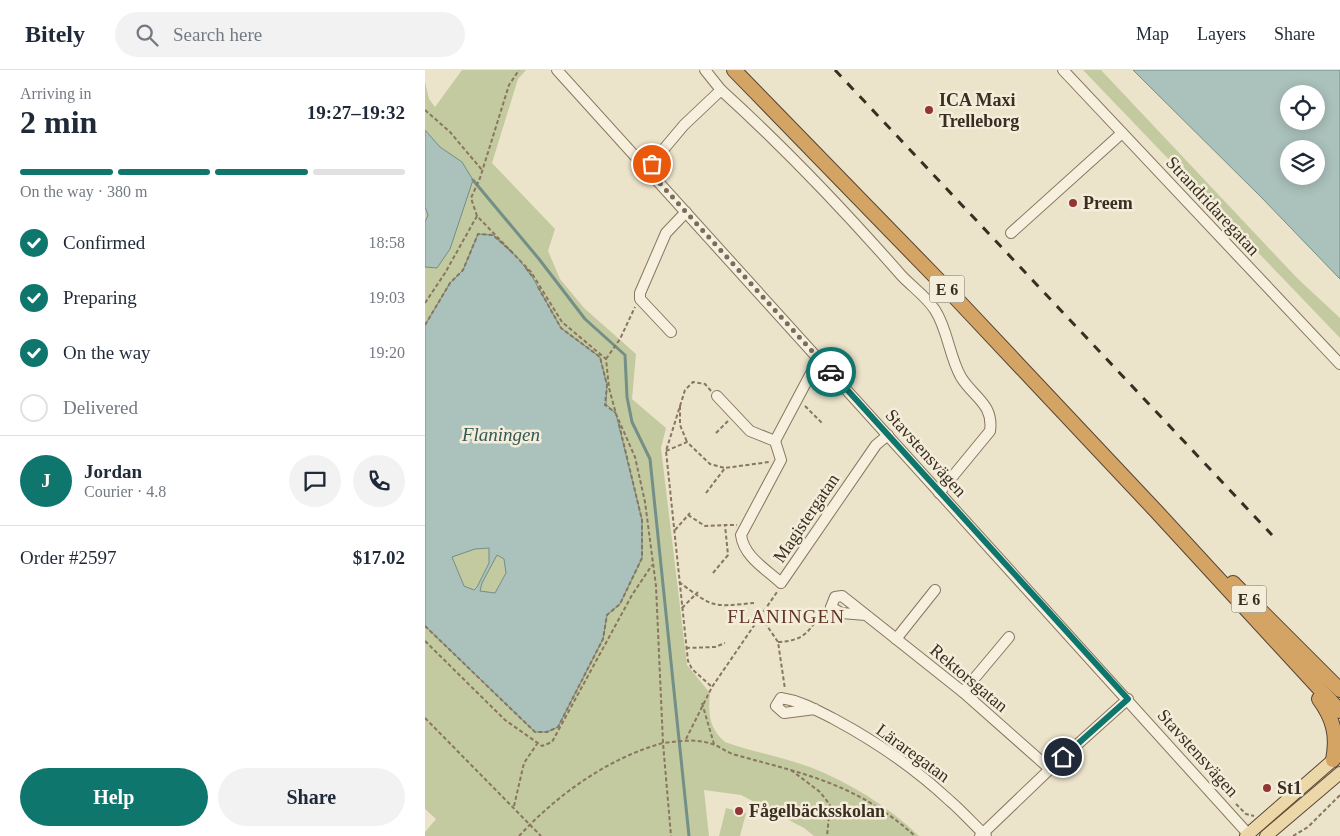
<!DOCTYPE html>
<meta charset="utf-8">
<style>
:root{--surface:#fff;--page:#f2f2f3;--text:#1f2937;--muted:#747a83;--line:#e0e1e3;--accent:#0f766e}
body{margin:0;font-family:"Times New Roman",serif;background:var(--page);color:var(--text);height:100vh;display:flex;flex-direction:column;font-size:19px;white-space:nowrap}
*{box-sizing:border-box;margin:0}
p{font-size:16px;color:var(--muted)}
.icon{flex:none;width:28px;height:28px;fill:none;stroke:currentColor;stroke-width:2;stroke-linecap:round;stroke-linejoin:round}
.map{position:relative;flex:1;overflow:hidden}
.side{display:flex;flex-direction:column;background:var(--surface);width:425px}
.side>*{flex:none}
.tools{position:absolute;left:855px;top:15px;display:grid;gap:10px}
.tools a{display:grid;place-items:center;width:45px;height:45px;border-radius:50%;background:var(--surface);box-shadow:0 2px 12px #0003;font-size:25px}
.pin{position:absolute;display:grid;place-items:center;width:42px;height:42px;color:#fff;margin:-21px;border:2px solid #fff;border-radius:50%;box-shadow:0 1px 5px #0007}
.courier{position:absolute;display:grid;place-items:center;width:50px;height:50px;margin:-25px;border:4px solid #0f766e;border-radius:50%;background:#fff;color:#222;box-shadow:0 1px 6px #0007}
.head em{font-style:normal;font-weight:700}
.head div{display:flex;flex-direction:column-reverse}
.head{display:flex;align-items:center;justify-content:space-between;height:85px;padding:0 20px}
h1{font-size:32px;font-weight:700;line-height:38px}
.bar{display:grid;grid-template-columns:repeat(4,1fr);gap:8px 5px;align-content:center;height:60px;padding:0 20px}
.bar i{height:6px;border-radius:4px;background:var(--line)}
.bar .active{background:var(--accent)}
.bar p{grid-column:span 4}
.line{display:flex;align-items:center;gap:12px;padding:0 20px;border-top:1px solid var(--line)}
.line div{flex:1}
.round{display:grid;place-items:center;flex:none;width:52px;height:52px;border-radius:26px;background:var(--page)}
ol{padding:0 20px;list-style:none}
li{display:flex;align-items:center;gap:15px;height:55px}
li p{margin-inline-start:auto}
li .icon{padding:5px;border-radius:50%;background:var(--accent);color:#fff;stroke-width:4}
li:last-child{color:var(--muted)}
li i{width:28px;height:28px;border:2px solid var(--line);border-radius:50%}
.primary-button{display:flex;gap:10px;margin-top:auto;padding:10px 20px}
.primary-button a{flex:1;height:58px;border-radius:30px;background:var(--accent);color:#fff;font-size:20px;font-weight:700;line-height:58px;text-align:center}
.primary-button a+a{background:var(--page);color:var(--text)}
header{display:flex;align-items:center;gap:30px;box-sizing:border-box;height:70px;padding:0 25px;background:var(--surface);border-bottom:1px solid var(--line)}
header strong{font-size:24px}
nav{display:flex;gap:28px;margin-inline-start:auto;font-size:18px}
.search{width:350px;height:45px;background:var(--page);display:flex;align-items:center;gap:12px;box-sizing:border-box;padding:0 18px;border-radius:28px;color:var(--muted);font-size:19px}
main{display:flex;flex:1;min-height:0}
.map>svg:first-child{display:block}
</style>
<header>
<strong>Bitely</strong>
<div class="search"><svg class="icon" aria-label="search" viewBox="0 0 24 24"><circle cx="10" cy="10" r="6"/><path d="M15 15l6 6"/></svg>Search here</div>
<nav><a>Map</a><a>Layers</a><a>Share</a></nav>
</header>
<main>
<section class="side">
<div class="head"><div><h1>2 min</h1><p>Arriving in</p></div><em>19:27–19:32</em></div>
<div class="bar"><i class="active"></i><i class="active"></i><i class="active"></i><i></i><p>On the way · 380 m</p></div>
<ol>
<li><svg class="icon" aria-label="check" viewBox="0 0 24 24"><path d="M5 12l5 5 9-10"/></svg>Confirmed<p>18:58</p></li>
<li><svg class="icon" aria-label="check" viewBox="0 0 24 24"><path d="M5 12l5 5 9-10"/></svg>Preparing<p>19:03</p></li>
<li><svg class="icon" aria-label="check" viewBox="0 0 24 24"><path d="M5 12l5 5 9-10"/></svg>On the way<p>19:20</p></li>
<li><i></i>Delivered</li>
</ol>
<div class="line" style="height:90px"><b class="round" style="background:var(--accent);color:#fff">J</b><div><b>Jordan</b><p>Courier · 4.8</p></div><a class="round"><svg class="icon" aria-label="chat" viewBox="0 0 24 24"><path d="M4 5h16v11H9l-5 4z"/></svg></a><a class="round"><svg class="icon" aria-label="phone" viewBox="0 0 24 24"><path d="M5 4h4l2 5-3 2q2 4 5 5l2-3 5 2v4C11 20 4 13 5 4z"/></svg></a></div>
<div class="line" style="height:65px"><div>Order #2597</div><b>$17.02</b></div>
<div class="primary-button"><a>Help</a><a>Share</a></div>
</section>
<div class="map">
<svg width="915" height="766" viewBox="0 0 915 766">
<rect width="100%" height="100%" fill="#ece3cb"/>
<g fill="#c4ca9f">
<path d="M37 0H101L93 9 67 93 130 159 123 181 135 209 159 238 211 284 207 329 241 358 236 378 262 595 285 623C283 643 284 659 300 672 328 682 357 687 385 697 425 713 463 736 494 766H389L379 758 316 725 279 720 284 766H0V762L11 749 0 739V12L4 29 10 37Z"/>
<polygon points="658,0 676,0 872,208 915,248 915,268"/>
<polygon points="301,738 321,743 315,766 294,766"/>
</g>
<g fill="#abc1bb" stroke="#728f88" fill-rule="evenodd">
<path d="M708 0H915V209L836 127ZM864 24H891V51H864ZM864 79H891V106H864Z"/>
<polygon points="0,60 15,77 37,92 48,110 25,179 12,198 0,197 0,152 3,145 0,137"/>
<path d="M53 164 68 165 93 188 108 208 136 258 175 287 182 315 181 334 191 344 217 450V488L195 534 182 545 178 569 133 657 122 662H110L0 556V255L25 213 38 200ZM64 478V493L52 517 49 520 39 516 27 487 50 479ZM72 485 79 489 81 503 70 523 55 521 57 513Z"/>
</g>
<g fill="none" stroke-linecap="round" stroke-linejoin="round">
<polyline stroke="#728f88" stroke-width="3" points="48,110 114,189 160,249 200,285 202,327 207,352 225,389 264,766"/>
<g stroke="#887660" stroke-width="12">
<g id="minor">
<polyline points="132,0 825,766"/>
<polyline points="280,0 296,20"/>
<polyline points="638,0 915,294"/>
<path d="M222 99 259 55 296 20C360 78 419 140 476 205 487 217 501 226 510 240 523 260 524 286 536 307 548 327 569 334 565 361L514 423"/>
<polyline points="586,163 697,63"/>
<polyline points="246,262 215,229 215,223 241,163 261,142"/>
<path d="M292 326 325 361 350 371 356 390 316 465C319 487 341 499 356 513L451 375 463 365"/>
<polyline points="350,371 394,288"/>
<polyline points="441,545 416,543 406,537 410,527 417,526 426,533 538,622 625,699"/>
<polyline points="471,569 510,520"/>
<polyline points="538,622 584,567"/>
<path d="M390 639 359 643 351 636 356 628C376 631 391 640 409 649 450 671 491 699 525 731 538 742 549 755 561 766"/>
<polyline points="555,766 625,699 703,629"/>
</g>
</g>
<g stroke="#574434" stroke-width="14">
<g id="major">
<polyline points="821,766 915,684"/>
<polyline points="841,766 915,703"/>
</g>
</g>
<g stroke="#574434" stroke-width="16">
<g id="highway">
<polyline points="309,0 526,223 731,441 915,641"/>
<polyline points="808,513 915,620"/>
<path d="M894 629C908 648 913 665 908 690"/>
</g>
</g>
<g stroke="#887660" stroke-width="2" stroke-dasharray="4 2.5" stroke-linecap="butt">
<polyline points="0,40 25,62 57,100"/>
<polyline points="52,146 46,128 55,108 84,15 94,0"/>
<polyline points="101,198 107,206"/>
<polyline points="113,217 136,258 175,287 182,315 180,335 191,343"/>
<path d="M0 233 20 203 52 146 106 202 137 252 181 289 184 318 191 344 210 387 220 432 231 516 238 673C256 671 272 668 290 675 297 678 303 683 311 685 383 705 432 714 490 766"/>
<polyline points="0,255 25,213 38,200 53,164 68,165 88,183"/>
<polyline points="181,289 195,269 210,237"/>
<polyline points="286,321 280,314 268,312 260,320 241,381 263,591 267,599 287,617"/>
<polyline points="255,336 255,355 262,372"/>
<polyline points="380,336 397,353"/>
<polyline points="291,363 303,351"/>
<polyline points="241,381 262,372 285,394 300,398"/>
<polyline points="281,423 300,398 344,392"/>
<polyline points="263,445 280,456 300,455"/>
<polyline points="250,460 265,443"/>
<polyline points="288,503 303,485 300,455 312,455"/>
<path d="M254 512C289 538 286 537 329 533"/>
<polyline points="257,538 273,522"/>
<polyline points="336,547 353,572 360,619"/>
<polyline points="0,556 110,662 122,662 133,657 178,569 182,545 195,534 217,488 217,450 193,350"/>
<polyline points="0,571 80,650 117,676 127,672 207,525 227,495"/>
<path d="M353 572C380 571 384 561 398 540"/>
<polyline points="261,578 290,577 300,573"/>
<polyline points="277,633 289,674"/>
<polyline points="0,648 116,766"/>
<polyline points="261,669 287,617 352,522"/>
<polyline points="366,700 395,722 405,735 402,766"/>
<polyline points="811,734 821,744 829,746"/>
<polyline points="89,736 99,693 112,674"/>
<path d="M94 766C132 725 183 688 238 673L246 766"/>
<polyline points="868,766 883,757 915,725"/>
</g>
<use href="#minor" stroke="#f7f0de" stroke-width="10"/>
<use href="#major" stroke="#ebd7a7" stroke-width="12"/>
<use href="#highway" stroke="#d3a464" stroke-width="14"/>
<polyline stroke="#3a2e22" stroke-width="3" stroke-dasharray="9 9" stroke-linecap="butt" points="410,0 847,465"/>
</g>
<g fill="none" stroke-linecap="round" stroke-linejoin="round">
<polyline stroke="#786d5d" stroke-width="5" stroke-dasharray="0 9" points="227,94 222,99 406,302"/>
<polyline stroke="#0f766e" stroke-width="6" points="406,302 703,629 638,687"/>
</g>
<g fill="#933535" stroke="#f4edda" stroke-width="2">
<circle cx="504" cy="40" r="5"/>
<circle cx="648" cy="133" r="5"/>
<circle cx="842" cy="718" r="5"/>
<circle cx="314" cy="741" r="5"/>
</g>
<g text-anchor="middle" stroke-width="5" stroke-linejoin="round" paint-order="stroke">
<g fill="#f4edda" stroke="#726759" stroke-width="1">
<rect x="504.5" y="205.5" width="35" height="27" rx="4"/>
<rect x="806.5" y="515.5" width="35" height="27" rx="4"/>
</g>
<g font-size="16" font-weight="bold" fill="#3a2e22">
<text x="522" y="225">E 6</text>
<text x="824" y="535">E 6</text>
</g>
<g font-size="18" font-weight="bold" fill="#3a2e22" stroke="#f4edda" text-anchor="start">
<text x="514" y="36">ICA Maxi<tspan x="514" dy="21">Trelleborg</tspan></text>
<text x="658" y="139">Preem</text>
<text x="852" y="724">St1</text>
<text x="324" y="747">Fågelbäcksskolan</text>
</g>
<g font-size="18" fill="#3a2e22" stroke="#f4edda">
<text transform="translate(788 136) rotate(47)" y="6">Strandridaregatan</text>
<text transform="translate(501 383) rotate(48)" y="6">Stavstensvägen</text>
<text transform="translate(381 448) rotate(-56)" y="6">Magistergatan</text>
<text transform="translate(544 608) rotate(40)" y="6">Rektorsgatan</text>
<text transform="translate(488 683) rotate(36)" y="6">Läraregatan</text>
<text transform="translate(773 683) rotate(48)" y="6">Stavstensvägen</text>
</g>
<g font-size="19" font-style="italic" fill="#335856" stroke="#f4edda">
<text x="76" y="371">Flaningen</text>
</g>
<g font-size="19" letter-spacing="1" fill="#633325" stroke="#f4edda">
<text x="361" y="553">FLANINGEN</text>
</g>
</g>
</svg>
<div class="tools">
<a><svg class="icon" aria-label="locate" viewBox="0 0 24 24"><circle cx="12" cy="12" r="6"/><path d="M12 2v4M12 18v4M2 12h4M18 12h4"/></svg></a>
<a><svg class="icon" aria-label="layers" viewBox="0 0 24 24"><path d="M12 4l9 5-9 5-9-5zM3 14l9 5 9-5"/></svg></a>
</div>
<div class="pin" style="left:227px;top:94px;background:#ea580c"><svg class="icon" aria-label="bag" viewBox="0 0 24 24"><path d="M5 8h14l-1 12H6zM9 8a3 3 0 0 1 6 0"/></svg></div>
<div class="pin" style="left:638px;top:687px;background:#1f2937"><svg class="icon" aria-label="home" viewBox="0 0 24 24"><path d="M3 11l9-7 9 7M6 9v11h12V9"/></svg></div>
<div class="courier" style="left:406px;top:302px"><svg class="icon" aria-label="car" viewBox="0 0 24 24"><path d="M5 17H2v-5l4-1 3-4h7l3 4 3 1v5h-3M9 17h6M6 11h13"/><circle cx="7" cy="17" r="2"/><circle cx="17" cy="17" r="2"/></svg></div>
</div>
</main>
